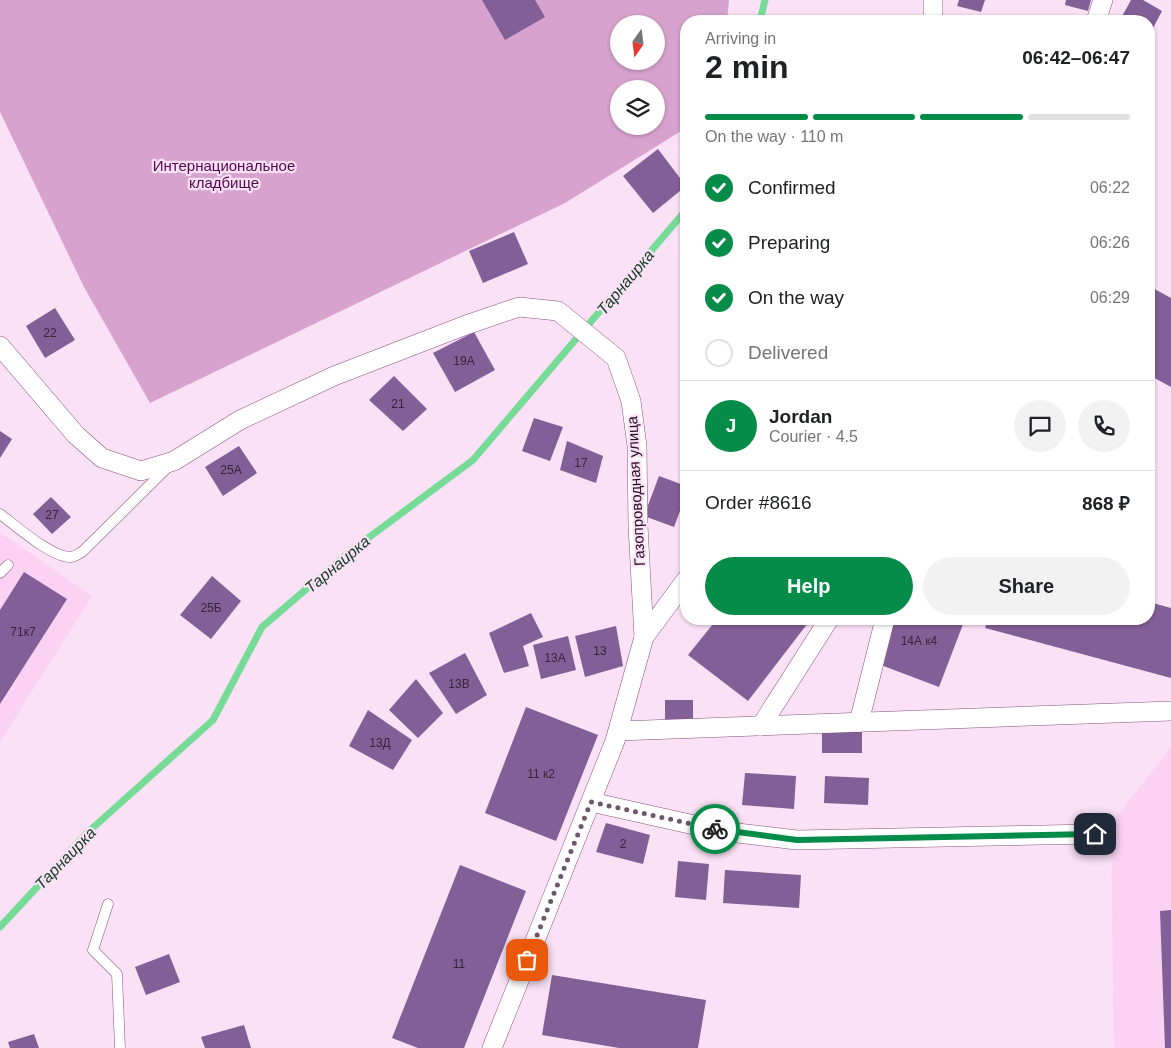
<!DOCTYPE html>
<meta charset="utf-8">
<style>
:root{--surface:#fff;--page:#f2f2f2;--text:#202124;--muted:#757577;--line:#e0e0e0;--accent:#068c49}
body{margin:0;font-family:Helvetica,sans-serif;background:var(--page);color:var(--text);height:100vh;display:flex;flex-direction:column;font-size:19px;white-space:nowrap}
*{box-sizing:border-box;margin:0}
p{font-size:16px;color:var(--muted)}
.icon{flex:none;width:28px;height:28px;fill:none;stroke:currentColor;stroke-width:2;stroke-linecap:round;stroke-linejoin:round}
.map{position:relative;flex:1;overflow:hidden}
.panel{position:absolute;left:680px;top:15px;width:475px;height:610px;display:flex;flex-direction:column;background:var(--surface);border-radius:20px;box-shadow:0 1px 4px #0004}
.panel>*{flex:none}
.needle{width:32px;rotate:194deg}
.tools{position:absolute;left:610px;top:15px;display:grid;gap:10px}
.tools a{display:grid;place-items:center;width:55px;height:55px;border-radius:50%;background:var(--surface);box-shadow:0 1px 4px #0004;font-size:25px}
.pin{position:absolute;display:grid;place-items:center;width:42px;height:42px;color:#fff;margin:-21px;border-radius:10px;box-shadow:0 2px 8px #0006}
.courier{position:absolute;display:grid;place-items:center;width:50px;height:50px;margin:-25px;border:4px solid #068c49;border-radius:50%;background:#fff;color:#222;box-shadow:0 1px 6px #0007}
.overview em{font-style:normal;font-weight:700}
.overview div{display:flex;flex-direction:column-reverse}
.overview{display:flex;align-items:center;justify-content:space-between;height:85px;padding:0 25px}
h1{font-size:32px;font-weight:700;line-height:38px}
.bar{display:grid;grid-template-columns:repeat(4,1fr);gap:8px 5px;align-content:center;height:60px;padding:0 25px}
.bar i{height:6px;border-radius:4px;background:var(--line)}
.bar .selected{background:var(--accent)}
.bar p{grid-column:span 4}
.line{display:flex;align-items:center;gap:12px;padding:0 25px;border-top:1px solid var(--line)}
.line div{flex:1}
.round{display:grid;place-items:center;flex:none;width:52px;height:52px;border-radius:26px;background:var(--page)}
ol{padding:0 25px;list-style:none}
li{display:flex;align-items:center;gap:15px;height:55px}
li p{margin-inline-start:auto}
li .icon{padding:5px;border-radius:50%;background:var(--accent);color:#fff;stroke-width:4}
li:last-child{color:var(--muted)}
li i{width:28px;height:28px;border:2px solid var(--line);border-radius:50%}
.cta{display:flex;gap:10px;margin-top:auto;padding:10px 25px}
.cta a{flex:1;height:58px;border-radius:30px;background:var(--accent);color:#fff;font-size:20px;font-weight:700;line-height:58px;text-align:center}
.cta a+a{background:var(--page);color:var(--text)}
.map>svg:first-child{display:block}
</style>
<div class="map">
<svg width="1171" height="1048" viewBox="0 0 1171 1048">
<rect width="100%" height="100%" fill="#fae1f5"/>
<g fill="#fbd2f3">
<polygon points="0,532 92,596 0,742"/>
<polygon points="1171,747 1171,1048 1114,1048 1111,824"/>
</g>
<path fill="#d7a3ce" fill-rule="evenodd" d="M0 0H729L727 21H686V128L565 203 150 403 84 287 0 112ZM619 24H656V61H619ZM619 89H656V126H619Z"/>
<g fill="none" stroke-linecap="round" stroke-linejoin="round">
<g stroke="#76db97" stroke-width="7">
<polyline points="760,21 765,0"/>
<polyline points="0,927 87,833 213,720 262,627 352,550 473,460 686,210"/>
</g>
</g>
<g fill="#835f97">
<polygon points="482,0 535,0 545,17 505,40"/>
<polygon points="959,0 985,0 981,12 957,6"/>
<polygon points="1066,0 1091,0 1088,11 1065,5"/>
<polygon points="1131,0 1143,0 1162,11 1149,36 1149,21 1120,20"/>
<polygon points="658,149 686,186 653,213 623,176"/>
<polygon points="514,232 528,264 483,283 469,251"/>
<polygon points="1149,286 1171,298 1171,387 1149,375"/>
<polygon points="55,308 75,340 45,358 26,326"/>
<polygon points="474,332 495,370 455,392 433,353"/>
<polygon points="394,376 427,409 403,431 369,400"/>
<polygon points="534,418 563,427 550,461 522,451"/>
<polygon points="0,431 12,439 0,458"/>
<polygon points="567,441 603,456 596,483 560,470"/>
<polygon points="239,446 257,473 223,496 205,467"/>
<polygon points="659,476 686,486 686,495 674,527 644,516"/>
<polygon points="51,497 71,517 52,534 33,514"/>
<polygon points="24,572 67,599 0,704 0,610"/>
<polygon points="212,576 241,601 211,639 180,615"/>
<polygon points="1149,602 1171,608 1171,678 985,628 988,619 1149,619"/>
<polygon points="531,613 543,637 523,646 529,666 504,673 489,633"/>
<polygon points="717,619 811,619 748,701 688,655"/>
<polygon points="890,619 965,619 939,687 873,662"/>
<polygon points="616,626 623,666 585,677 575,636"/>
<polygon points="568,636 576,670 541,679 533,645"/>
<polygon points="465,653 487,695 456,714 429,673"/>
<polygon points="416,679 443,713 418,738 389,710"/>
<rect x="665" y="700" width="28" height="24"/>
<polygon points="526,707 598,735 556,841 485,813"/>
<polygon points="368,710 412,740 393,770 349,746"/>
<rect x="822" y="722" width="40" height="31"/>
<polygon points="745,773 796,776 794,809 742,805"/>
<polygon points="825,776 869,778 868,805 824,803"/>
<polygon points="606,823 650,835 643,864 596,852"/>
<polygon points="678,861 709,864 706,900 675,897"/>
<polygon points="460,865 526,891 464,1048 418,1048 392,1038"/>
<polygon points="725,870 801,875 799,908 723,903"/>
<polygon points="1171,910 1171,1048 1165,1048 1160,911"/>
<polygon points="169,954 180,982 146,995 135,967"/>
<polygon points="552,975 706,1000 698,1048 619,1048 542,1035"/>
<polygon points="244,1025 251,1048 205,1048 201,1037"/>
<polygon points="34,1034 39,1048 10,1048 8,1042"/>
</g>
<g fill="none" stroke-linecap="round" stroke-linejoin="round">
<g stroke="#885380" stroke-width="11">
<g id="service">
<path d="M0 514C15 525 52 558 71 557 74 557 78 554 82 552L168 467"/>
<polyline points="0,573 8,565"/>
<polyline points="108,904 93,950 117,974 120,1048"/>
</g>
</g>
<g stroke="#885380" stroke-width="20">
<g id="minor">
<polyline points="933,21 933,0"/>
<polyline points="1096,21 1103,0"/>
<polyline points="0,346 76,435 102,458 141,471 174,461 240,420 334,376 466,325 519,307 558,311 616,358 631,401 637,446 638,526 644,637 615,741 492,1048"/>
<polyline points="644,637 686,580"/>
<polyline points="859,722 885,619"/>
<polyline points="761,726 829,619"/>
<polyline points="618,731 1171,711"/>
<polyline points="591,802 721,831 797,840 1095,834"/>
</g>
</g>
<use href="#service" stroke="#fff" stroke-width="10"/>
<use href="#minor" stroke="#fff" stroke-width="19"/>
</g>
<g fill="none" stroke-linecap="round" stroke-linejoin="round">
<polyline stroke="#6e576a" stroke-width="5" stroke-dasharray="0 9" points="527,960 591,802 715,829"/>
<polyline stroke="#068c49" stroke-width="6" points="715,829 797,840 1095,834"/>
</g>
<g text-anchor="middle" stroke-width="4.5" stroke-linejoin="round" paint-order="stroke">
<g font-size="12" fill="#3a223d">
<text x="50" y="337">22</text>
<text x="464" y="365">19А</text>
<text x="398" y="408">21</text>
<text x="581" y="467">17</text>
<text x="231" y="474">25А</text>
<text x="52" y="519">27</text>
<text x="211" y="612">25Б</text>
<text x="23" y="636">71к7</text>
<text x="919" y="645">14А к4</text>
<text x="600" y="655">13</text>
<text x="555" y="662">13А</text>
<text x="459" y="688">13В</text>
<text x="380" y="747">13Д</text>
<text x="541" y="778">11 к2</text>
<text x="623" y="848">2</text>
<text x="459" y="968">11</text>
</g>
<g font-size="15" fill="#55074e" stroke="#fae1f5">
<text x="224" y="171">Интернациональное<tspan x="224" dy="17">кладбище</tspan></text>
</g>
<g font-size="15" fill="#220d1f" stroke="#fae1f5">
<text transform="translate(636 491) rotate(-93)" y="5">Газопроводная улица</text>
</g>
<g font-size="16" font-style="italic" fill="#133d23" stroke="#fae1f5">
<text transform="translate(625 282) rotate(-50)" y="6">Тарнаирка</text>
<text transform="translate(337 564) rotate(-40)" y="6">Тарнаирка</text>
<text transform="translate(65 858) rotate(-46)" y="6">Тарнаирка</text>
</g>
</g>
</svg>
<div class="tools">
<a><svg class="needle" viewBox="-14 -14 28 28"><path d="M0-13l5 13h-10z" fill="#e53935"/><path d="M0 13l5-13h-10z" fill="#757577"/></svg></a>
<a><svg class="icon" aria-label="layers" viewBox="0 0 24 24"><path d="M12 4l9 5-9 5-9-5zM3 14l9 5 9-5"/></svg></a>
</div>
<div class="pin" style="left:527px;top:960px;background:#ea580c"><svg class="icon" aria-label="bag" viewBox="0 0 24 24"><path d="M5 8h14l-1 12H6zM9 8a3 3 0 0 1 6 0"/></svg></div>
<div class="pin" style="left:1095px;top:834px;background:#1f2937"><svg class="icon" aria-label="home" viewBox="0 0 24 24"><path d="M3 11l9-7 9 7M6 9v11h12V9"/></svg></div>
<div class="courier" style="left:715px;top:829px"><svg class="icon" aria-label="bike" viewBox="0 0 24 24"><circle cx="6" cy="16" r="4"/><circle cx="18" cy="16" r="4"/><path d="M6 16l4-8h5l3 8M10 8l3 8H6M13 5h3"/></svg></div>
<section class="panel">
<div class="overview"><div><h1>2 min</h1><p>Arriving in</p></div><em>06:42–06:47</em></div>
<div class="bar"><i class="selected"></i><i class="selected"></i><i class="selected"></i><i></i><p>On the way · 110 m</p></div>
<ol>
<li><svg class="icon" aria-label="check" viewBox="0 0 24 24"><path d="M5 12l5 5 9-10"/></svg>Confirmed<p>06:22</p></li>
<li><svg class="icon" aria-label="check" viewBox="0 0 24 24"><path d="M5 12l5 5 9-10"/></svg>Preparing<p>06:26</p></li>
<li><svg class="icon" aria-label="check" viewBox="0 0 24 24"><path d="M5 12l5 5 9-10"/></svg>On the way<p>06:29</p></li>
<li><i></i>Delivered</li>
</ol>
<div class="line" style="height:90px"><b class="round" style="background:var(--accent);color:#fff">J</b><div><b>Jordan</b><p>Courier · 4.5</p></div><a class="round"><svg class="icon" aria-label="chat" viewBox="0 0 24 24"><path d="M4 5h16v11H9l-5 4z"/></svg></a><a class="round"><svg class="icon" aria-label="phone" viewBox="0 0 24 24"><path d="M5 4h4l2 5-3 2q2 4 5 5l2-3 5 2v4C11 20 4 13 5 4z"/></svg></a></div>
<div class="line" style="height:65px"><div>Order #8616</div><b>868 ₽</b></div>
<div class="cta"><a>Help</a><a>Share</a></div>
</section>
</div>
